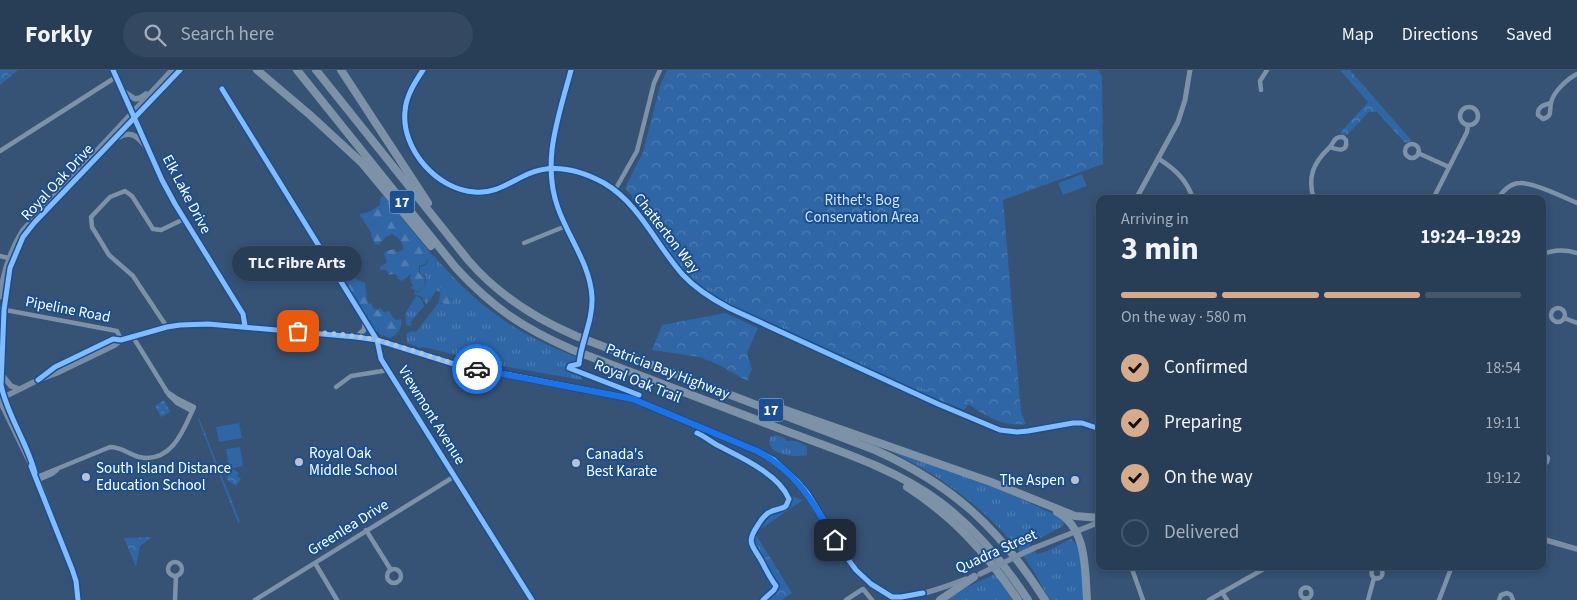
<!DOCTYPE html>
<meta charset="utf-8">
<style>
:root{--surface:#283e57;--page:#344961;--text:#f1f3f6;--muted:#a5aeba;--line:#44576d;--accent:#d6ab8b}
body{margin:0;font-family:"Source Sans 3",sans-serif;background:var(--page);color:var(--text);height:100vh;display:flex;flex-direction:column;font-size:19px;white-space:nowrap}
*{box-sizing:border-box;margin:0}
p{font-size:16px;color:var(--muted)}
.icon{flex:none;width:28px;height:28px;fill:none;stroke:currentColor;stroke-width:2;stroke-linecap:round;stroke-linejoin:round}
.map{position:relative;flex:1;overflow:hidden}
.side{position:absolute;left:1096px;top:125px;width:450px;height:375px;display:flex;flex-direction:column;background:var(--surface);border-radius:10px;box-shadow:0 2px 8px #0003,0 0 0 1px var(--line)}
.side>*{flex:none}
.pin{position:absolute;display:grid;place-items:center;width:42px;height:42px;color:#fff;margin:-21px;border-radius:10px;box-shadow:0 2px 8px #0006}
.courier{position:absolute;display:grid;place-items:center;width:50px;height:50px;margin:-25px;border:4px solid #1a73e8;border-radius:50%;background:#fff;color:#222;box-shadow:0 1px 6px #0007}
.bubble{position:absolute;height:35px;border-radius:18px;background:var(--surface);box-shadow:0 2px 8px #0003,0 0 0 1px var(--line);font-size:16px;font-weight:700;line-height:35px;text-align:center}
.headline em{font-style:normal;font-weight:700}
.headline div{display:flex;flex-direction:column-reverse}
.headline{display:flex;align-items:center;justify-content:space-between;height:85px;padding:0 25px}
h1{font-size:32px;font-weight:700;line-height:38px}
.bar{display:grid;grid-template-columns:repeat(4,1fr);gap:8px 5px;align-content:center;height:60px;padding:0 25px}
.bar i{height:6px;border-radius:4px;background:var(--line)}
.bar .on{background:var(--accent)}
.bar p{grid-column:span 4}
ol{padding:0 25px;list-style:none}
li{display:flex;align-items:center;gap:15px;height:55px}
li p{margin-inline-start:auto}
li .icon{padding:5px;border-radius:50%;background:var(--accent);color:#111;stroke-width:4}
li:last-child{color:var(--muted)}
li i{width:28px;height:28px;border:2px solid var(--line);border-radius:50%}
header{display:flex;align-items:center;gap:30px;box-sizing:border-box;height:70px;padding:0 25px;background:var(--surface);border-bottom:1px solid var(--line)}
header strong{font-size:24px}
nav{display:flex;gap:28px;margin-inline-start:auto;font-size:18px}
.search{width:350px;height:45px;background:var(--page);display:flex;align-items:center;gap:12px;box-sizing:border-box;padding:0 18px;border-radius:28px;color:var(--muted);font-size:19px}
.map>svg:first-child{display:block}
</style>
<header>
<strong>Forkly</strong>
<div class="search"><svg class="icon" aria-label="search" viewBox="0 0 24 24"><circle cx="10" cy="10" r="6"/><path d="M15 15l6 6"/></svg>Search here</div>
<nav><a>Map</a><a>Directions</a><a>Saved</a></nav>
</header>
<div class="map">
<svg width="1577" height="530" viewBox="0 0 1577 530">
<defs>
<pattern id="grass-tufts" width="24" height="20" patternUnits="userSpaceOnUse" patternTransform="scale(1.25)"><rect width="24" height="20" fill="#2f66a5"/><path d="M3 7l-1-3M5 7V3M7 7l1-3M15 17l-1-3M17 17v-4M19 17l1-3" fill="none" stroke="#4e7db2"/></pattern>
<pattern id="forest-firs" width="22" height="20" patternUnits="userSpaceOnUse" patternTransform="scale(1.25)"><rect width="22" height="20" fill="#2f66a5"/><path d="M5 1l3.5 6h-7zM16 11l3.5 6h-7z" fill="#4e7db2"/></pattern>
<pattern id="park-crowns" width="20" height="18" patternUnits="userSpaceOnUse" patternTransform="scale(1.25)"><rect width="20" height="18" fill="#2f66a5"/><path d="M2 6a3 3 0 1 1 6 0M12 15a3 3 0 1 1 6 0" fill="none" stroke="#4e7db2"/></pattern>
<pattern id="garden-dots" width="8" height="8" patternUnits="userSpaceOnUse" patternTransform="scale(1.25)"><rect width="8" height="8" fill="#2f66a5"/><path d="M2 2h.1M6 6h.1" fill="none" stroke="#4e7db2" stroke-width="1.8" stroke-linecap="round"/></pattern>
</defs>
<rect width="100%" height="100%" fill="#365274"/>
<g fill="url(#grass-tufts)">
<path d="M636 125 927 319 925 321 924 324 715 228C678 202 657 165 632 128Z"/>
<path d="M434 186C478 237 516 264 579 288L576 295 569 296 567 300 582 305V310L491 294 424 277 420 278 407 273 406 264 412 261 416 262 439 232 442 234 453 229V222L441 217 440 222 436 221 427 234 425 233 422 227 414 224 415 221 417 223C425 218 426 215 426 206L420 203V197L426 195 429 188Z"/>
<polygon points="416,226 421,229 424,236 410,253 412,255 409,256 406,254 405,244"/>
<path d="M776 365 784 368 787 371C793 369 801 373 807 376V385C795 388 764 385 770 367Z"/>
<path d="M895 382 1000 419 1062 448 1064 452 1063 456 1029 474 1037 484 1047 481 1071 469C1085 478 1083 515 1085 530H1050C1044 520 1039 510 1033 500 999 449 949 410 894 383Z"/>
<polygon points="995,504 1013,530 945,530 956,522"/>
</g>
<g fill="url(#forest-firs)">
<path d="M383 125 433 186 429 188 425 194 419 196V203L425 207C425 215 425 218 417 222L410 217 413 216 410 209 411 204 402 211 397 208V205L392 204 389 205 386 200H381L379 198 387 192 384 184 386 181 395 179 397 182 403 180C403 171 399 168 392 164L386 167 378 175 375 174 371 166 372 164 362 148 360 147V144L371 141 380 135V129Z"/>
<path d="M355 199 357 202 354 204 357 210 365 213 368 234 371 233 373 238 377 240 380 238 384 242 389 241 393 247 396 250 401 249C403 257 398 264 391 268L381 265 375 260 346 213V205Z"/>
<polygon points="450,216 453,219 453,232 448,235 439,232 441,217"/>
<polygon points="919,304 972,329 964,340 924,324 925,321 927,318"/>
</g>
<g fill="url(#park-crowns)">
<polygon points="0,0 18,0 0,15"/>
<path d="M667 0H1099L1102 7 1103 94 1003 130 1021 342 1026 354C997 358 974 338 952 322L948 330 730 230C690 209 674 179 648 144 641 134 632 127 625 118L643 82 660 16Z"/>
<polygon points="1340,0 1350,0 1412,71 1405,73 1377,42 1369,42 1347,65 1340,63 1368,32"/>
<polygon points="725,243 758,258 747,283 752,299 747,311 719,295 699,287 652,280 662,255"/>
<polygon points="199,348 240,452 238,453 198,349"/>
<polygon points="233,399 239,403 237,406 241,409 236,416 226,409"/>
<polygon points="782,423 803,430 755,463 792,523 782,530 761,530 769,521 771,514 760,492 750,478 749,473 750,463 765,442 773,437 785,434 786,428"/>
<polygon points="152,467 140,476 136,497 124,468"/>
</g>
<polygon fill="url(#garden-dots)" points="164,330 170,342 161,347 155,336"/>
<g fill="#2f66a5">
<polygon points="1082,104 1087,116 1063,125 1058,113"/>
<polygon points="239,353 242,368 219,372 216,357"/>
<polygon points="240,377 243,396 229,399 226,379"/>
</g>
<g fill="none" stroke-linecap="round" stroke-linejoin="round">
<polyline stroke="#3b618d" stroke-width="1" points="0,12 13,0"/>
<g stroke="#7d92a8" stroke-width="4.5">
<path d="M571 0C564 26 550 65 550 90 550 105 553 121 557 136 562 153 573 168 581 185 590 205 592 226 592 249"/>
<polyline points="222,19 377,270 381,289 532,530"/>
<polyline points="1261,20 1260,11 1267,0"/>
<path d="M1551 33C1543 35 1537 37 1538 45L1543 49C1553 46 1549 41 1551 33 1553 22 1567 9 1577 4"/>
<circle cx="1469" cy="46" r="9"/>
<circle cx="1412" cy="81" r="7"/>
<polyline points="0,81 116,7"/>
<polyline points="1418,83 1449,97"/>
<path d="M1159 89C1175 99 1187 110 1193 129"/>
<polyline points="615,120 637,81 654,13 660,0"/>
<path d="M1314 129C1307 108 1313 93 1329 78 1334 73 1334 66 1343 67L1346 70C1348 83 1338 80 1330 77"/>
<polyline points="1346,129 1350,127 1354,129"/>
<polyline points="1433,129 1467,62 1468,55"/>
<path d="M1498 129C1502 121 1511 113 1520 113 1533 112 1564 127 1577 133"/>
<polyline points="524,173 566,156"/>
<path d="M1542 184C1555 180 1564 179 1577 183"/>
<polyline points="0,186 8,188"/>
<circle cx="1558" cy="245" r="7"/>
<polyline points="0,239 117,261 121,270"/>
<polyline points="1564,248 1577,253"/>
<polyline points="167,257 133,206 109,185 92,157 91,147 110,127 125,121 132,126 153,159 161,160 184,149"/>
<polyline points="133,267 169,325 177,333 192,341"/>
<polyline points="336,317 351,306 389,300"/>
<polyline points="1542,383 1548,388 1547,392 1542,396"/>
<path d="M37 407 110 377C122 377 128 384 139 387 172 394 184 359 194 337L178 329 166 321"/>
<polyline points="38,410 52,404 57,400"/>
<polyline points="366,460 391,500"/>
<circle cx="175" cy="499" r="7"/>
<polyline points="315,493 337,530"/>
<polyline points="1131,496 1143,530"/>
<circle cx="1377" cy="503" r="5.5"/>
<circle cx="394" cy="506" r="7"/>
<circle cx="1306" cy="523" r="5.5"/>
<polyline points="1222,522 1227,530"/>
<polyline points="175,530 176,506"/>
<polyline points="255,530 455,406"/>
<polyline points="846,530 863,519 872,530"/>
<polyline points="1209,530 1269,496"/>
<polyline points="1368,530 1374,508"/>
<polyline points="1439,530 1452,496"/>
<polyline points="1499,530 1501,525 1507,523 1511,525 1513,530"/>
</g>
<g stroke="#7d92a8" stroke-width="5">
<polyline points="113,0 162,110 175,134 243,244 245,256"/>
<path d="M423 0C415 12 406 26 405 41 401 79 437 120 475 122 495 124 510 112 528 104 553 93 580 100 604 113 640 134 656 175 683 205 696 219 712 229 729 238L938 334 1000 360 1017 362 1028 361 1073 353H1082L1100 359"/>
<polyline points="1136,129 1178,52 1185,30 1190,0"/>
<polyline points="356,267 364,260 365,252"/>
</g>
<g stroke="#798da4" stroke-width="5.5">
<polyline points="123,21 135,29 140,28 146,24"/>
<path d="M119 67C135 58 143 73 152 85"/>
<path d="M0 227C3 202 10 181 23 160L172 0"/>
<polyline points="2,305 11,316 19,319"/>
<path d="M38 310 55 297 113 269 121 270 167 257 180 255 208 254 350 266 377 270 454 294 633 329 757 381C776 391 794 404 807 422 830 454 842 494 876 517 881 520 886 525 892 527 911 530 948 516 966 509"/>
<polyline points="2,328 38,310 57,303 115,275 121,270"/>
<polyline points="0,331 37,407 72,499 76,511 78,530"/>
<path d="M35 403C27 372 7 345 1 315L4 240 10 198 23 167 35 152 180 0"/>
<polyline points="1542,469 1577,479"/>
<polyline points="1034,478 1100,452"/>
</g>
<g stroke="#7e92a7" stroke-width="8">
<polyline points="257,0 310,45 361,92 431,176"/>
<path d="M297 0 456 198C493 238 523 258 573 280 644 307 715 334 786 361 839 381 894 398 940 432 976 459 1004 493 1028 530"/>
<path d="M316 0 468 190C498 225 534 248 576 266L875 380C953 415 999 458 1045 530"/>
<polyline points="341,0 428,133"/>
<polyline points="777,337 991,412 1075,446 1100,448"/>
<path d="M907 417C955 448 987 484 1018 530"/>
<path d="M1057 442C1087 458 1085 500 1087 530"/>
<polyline points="940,530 974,507"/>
</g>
<polyline stroke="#798da4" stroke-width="5.5" points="980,504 1034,478"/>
<g stroke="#1b4f8f" stroke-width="8">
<g id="cycleway">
<polyline points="113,0 162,110 175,134 243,244 245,256"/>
<path d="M423 0C415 12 406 26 405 41 401 79 437 120 475 122 495 124 510 112 528 104 553 93 580 100 604 113 640 134 656 175 683 205 696 219 712 229 729 238L938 334 1000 360 1017 362 1028 361 1073 353H1082L1100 359"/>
<path d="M571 0C559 46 541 91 558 138 569 169 590 194 592 227 593 252 581 271 579 294L570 296 569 298 639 325"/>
<polyline points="222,19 377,270 381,289 532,530"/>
<polyline points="38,310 55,297 113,269 121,270 167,257 180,255 208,254 356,267 377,270 454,294 633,329 757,381 774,390 796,410 808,424 845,485 856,500 871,514 892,527 901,527 923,523"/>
<path d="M697 363C704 366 710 371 717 375 740 387 779 404 789 429L786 436C781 440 774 439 768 443 764 446 761 450 758 455 745 474 753 475 762 492 766 500 770 508 776 516L774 520 763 530"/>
<polyline points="31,396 72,499 76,511 78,530"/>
<path d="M35 403C27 372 7 345 1 315L4 240 10 198 23 167 35 152 180 0"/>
</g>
</g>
<use href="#cycleway" stroke="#80bcff" stroke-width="5"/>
</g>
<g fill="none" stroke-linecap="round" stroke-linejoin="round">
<path stroke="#b9c2ce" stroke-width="5" stroke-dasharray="0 9" d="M298 261C324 263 350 264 376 270 410 278 442 292 477 299"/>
<path stroke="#1a73e8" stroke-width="6" d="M477 299 633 329 757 381C797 402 813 432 835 470"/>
</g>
<g fill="#b9c2ce" stroke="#1b4f8f" stroke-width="2">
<circle cx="299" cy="392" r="5"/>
<circle cx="576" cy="393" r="5"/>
<circle cx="86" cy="407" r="5"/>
<circle cx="1075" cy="410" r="5"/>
</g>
<g text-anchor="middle" stroke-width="4" stroke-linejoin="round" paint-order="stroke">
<g fill="#1b4f8f" stroke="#bbcadd" stroke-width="1">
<rect x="389.5" y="120.5" width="25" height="23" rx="4"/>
<rect x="758.5" y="328.5" width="25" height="23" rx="4"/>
</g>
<g font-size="14" font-weight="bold" fill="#fff">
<text x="402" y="137">17</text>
<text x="771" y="345">17</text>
</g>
<g font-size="15" fill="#fff" stroke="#1b4f8f">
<text transform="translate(57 112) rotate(-47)" y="5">Royal Oak Drive</text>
<text transform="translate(187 124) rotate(62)" y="5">Elk Lake Drive</text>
<text transform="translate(667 163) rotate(52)" y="5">Chatterton Way</text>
<text transform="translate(68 239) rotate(11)" y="5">Pipeline Road</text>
<text transform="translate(668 301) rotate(21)" y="5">Patricia Bay Highway</text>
<text transform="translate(638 311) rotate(22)" y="5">Royal Oak Trail</text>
<text transform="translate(432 345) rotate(58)" y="5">Viewmont Avenue</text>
<text transform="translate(348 457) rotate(-32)" y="5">Greenlea Drive</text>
<text transform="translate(996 481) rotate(-24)" y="5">Quadra Street</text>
</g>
<g font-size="15" fill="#cfe3fa" stroke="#1b4f8f">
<text x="862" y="135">Rithet's Bog<tspan x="862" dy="17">Conservation Area</tspan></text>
</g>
<g font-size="15" fill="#fff" stroke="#1b4f8f" text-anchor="start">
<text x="309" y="388">Royal Oak<tspan x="309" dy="17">Middle School</tspan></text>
<text x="586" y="389">Canada's<tspan x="586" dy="17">Best Karate</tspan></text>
<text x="96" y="403">South Island Distance<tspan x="96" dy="17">Education School</tspan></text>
<text x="1065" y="415" text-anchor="end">The Aspen</text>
</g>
</g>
</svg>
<div class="pin" style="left:298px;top:261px;background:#ea580c"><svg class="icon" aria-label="bag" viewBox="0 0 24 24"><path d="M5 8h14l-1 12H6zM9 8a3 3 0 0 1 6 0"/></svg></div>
<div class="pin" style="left:835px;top:470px;background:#1f2937"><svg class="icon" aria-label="home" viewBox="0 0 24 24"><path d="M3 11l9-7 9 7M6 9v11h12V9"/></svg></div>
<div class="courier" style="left:477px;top:299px"><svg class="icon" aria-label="car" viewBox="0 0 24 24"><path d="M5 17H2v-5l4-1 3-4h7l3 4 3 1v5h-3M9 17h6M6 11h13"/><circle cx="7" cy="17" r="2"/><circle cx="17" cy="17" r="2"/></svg></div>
<div class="bubble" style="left:232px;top:176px;width:130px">TLC Fibre Arts</div>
<section class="side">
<div class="headline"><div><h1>3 min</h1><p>Arriving in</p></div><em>19:24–19:29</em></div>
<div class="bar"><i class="on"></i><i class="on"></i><i class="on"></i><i></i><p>On the way · 580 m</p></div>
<ol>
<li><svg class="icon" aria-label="check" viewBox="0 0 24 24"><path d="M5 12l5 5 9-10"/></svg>Confirmed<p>18:54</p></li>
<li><svg class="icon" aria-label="check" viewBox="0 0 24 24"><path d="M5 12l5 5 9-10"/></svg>Preparing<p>19:11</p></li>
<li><svg class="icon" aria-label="check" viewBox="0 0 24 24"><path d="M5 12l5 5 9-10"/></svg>On the way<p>19:12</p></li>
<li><i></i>Delivered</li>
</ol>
</section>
</div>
